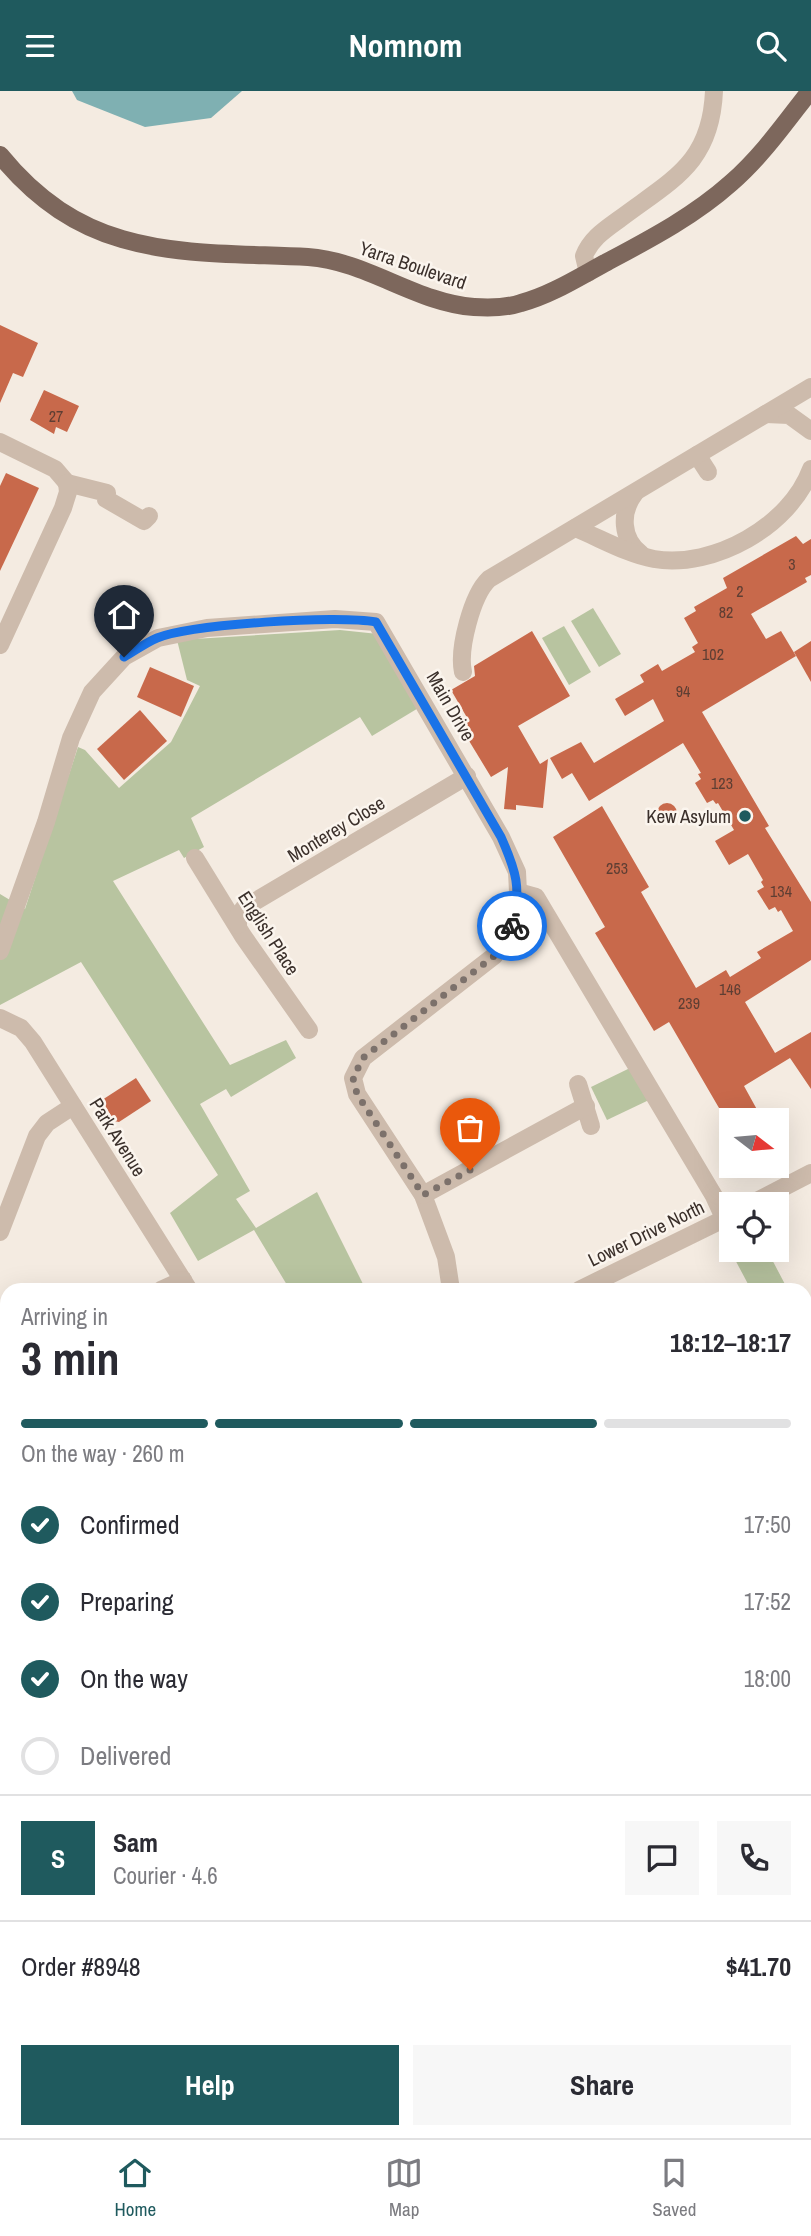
<!DOCTYPE html>
<meta charset="utf-8">
<style>
:root{--surface:#fff;--page:#f7f7f7;--text:#2b2b33;--muted:#7c7c81;--line:#e1e1e2;--accent:#1f5a5e}
body{margin:0;font-family:"Archivo Narrow",sans-serif;background:var(--page);color:var(--text);height:100vh;display:flex;flex-direction:column;font-size:26px;white-space:nowrap}
*{box-sizing:border-box;margin:0}
p{font-size:23px;color:var(--muted)}
.icon{flex:none;width:38px;height:38px;fill:none;stroke:currentColor;stroke-width:2;stroke-linecap:round;stroke-linejoin:round}
.map{position:relative;flex:1;overflow:hidden}
.details{position:absolute;left:0px;top:1192px;width:812px;height:856px;display:flex;flex-direction:column;background:var(--surface);border-radius:21px 21px 0 0;box-shadow:0 7px 28px #0002}
.details>*{flex:none}
.needle{width:46px;rotate:106deg}
.tools{position:absolute;left:719px;top:1017px;display:grid;gap:14px}
.tools a{display:grid;place-items:center;width:70px;height:70px;border-radius:0px;background:var(--surface);box-shadow:0 7px 28px #0002;font-size:35px}
.pin{position:absolute;display:grid;place-items:center;width:60px;height:60px;color:#fff;margin:-72px -30px;border-radius:50% 50% 50% 0;rotate:-45deg;box-shadow:0 0 7px #0007}
.pin .icon{rotate:45deg}
.courier{position:absolute;display:grid;place-items:center;width:70px;height:70px;margin:-35px;border:5px solid #1a73e8;border-radius:50%;background:#fff;color:#222;box-shadow:0 2px 9px #0007}
.summary em{font-style:normal;font-weight:700}
.summary div{display:flex;flex-direction:column-reverse}
.summary{display:flex;align-items:center;justify-content:space-between;height:119px;padding:0 21px}
h1{font-size:46px;font-weight:700;line-height:52px}
.bar{display:grid;grid-template-columns:repeat(4,1fr);gap:10px 7px;align-content:center;height:84px;padding:0 21px}
.bar i{height:9px;border-radius:5px;background:var(--line)}
.bar .current{background:var(--accent)}
.bar p{grid-column:span 4}
.line{display:flex;align-items:center;gap:18px;padding:0 21px;border-top:2px solid var(--line)}
.line div{flex:1}
.round{display:grid;place-items:center;flex:none;width:74px;height:74px;border-radius:0px;background:var(--page)}
ol{padding:0 21px;list-style:none}
li{display:flex;align-items:center;gap:21px;height:77px}
li p{margin-inline-start:auto}
li .icon{padding:7px;border-radius:50%;background:var(--accent);color:#fff;stroke-width:4}
li:last-child{color:var(--muted)}
li i{width:38px;height:38px;border:4px solid var(--line);border-radius:50%}
.button{display:flex;gap:14px;margin-top:auto;padding:14px 21px}
.button a{flex:1;height:80px;border-radius:0px;background:var(--accent);color:#fff;font-size:28px;font-weight:700;line-height:80px;text-align:center}
.button a+a{background:var(--page);color:var(--text)}
header{display:flex;justify-content:space-between;align-items:center;height:91px;padding:0 21px;background:var(--accent);color:#fff;font-size:32px;font-weight:700}
.menu{display:flex;justify-content:space-around;align-items:center;height:98px;border-top:2px solid var(--line);background:var(--surface);font-size:19px;color:var(--muted)}
.menu a{display:grid;justify-items:center;gap:4px}
.menu .current{color:var(--accent)}
.map>svg:first-child{display:block}
</style>
<header><svg class="icon" aria-label="menu" viewBox="0 0 24 24"><path d="M4 6h16M4 12h16M4 18h16"/></svg>Nomnom<svg class="icon" aria-label="search" viewBox="0 0 24 24"><circle cx="10" cy="10" r="6"/><path d="M15 15l6 6"/></svg></header>
<div class="map">
<svg width="811" height="2047" viewBox="0 0 811 2047">
<rect width="100%" height="100%" fill="#f4ebe1"/>
<g fill="#b8c4a0">
<polygon points="593,517 621,563 599,576 571,530"/>
<polygon points="564,535 591,581 569,594 542,547"/>
<polygon points="340,539 378,543 420,616 372,645 360,626 191,727 204,756 184,767 179,759 113,790 230,974 286,949 296,967 231,1006 226,998 200,1013 250,1100 236,1108 256,1137 317,1101 366,1199 290,1199 254,1139 198,1170 170,1122 218,1084 81,871 0,914 0,803 25,818 78,656 85,659 119,697 171,651 200,595 187,589 177,549"/>
<polygon points="630,977 649,1009 607,1029 591,996"/>
<polygon points="731,1122 732,1158 767,1159 788,1199 737,1199 748,1193 715,1131"/>
<polygon points="805,1231 811,1243 811,1397 805,1369"/>
<polygon points="811,1470 811,1557 808,1561 811,1577 805,1585 805,1473"/>
<polygon points="7,1497 7,1648 6,1651 0,1639 0,1500"/>
<polygon points="0,1777 7,1780 7,1851 0,1847"/>
<polygon points="428,2040 626,2041 622,2047 426,2047"/>
</g>
<polygon fill="#7fb0b2" points="72,0 242,0 211,27 145,36 77,9"/>
<g fill="#c8694b">
<polygon points="0,234 38,252 23,286 13,282 0,312"/>
<polygon points="44,299 79,315 67,341 56,336 54,343 30,329"/>
<polygon points="6,382 39,397 0,480 0,395"/>
<polygon points="796,445 803,453 811,448 811,484 805,487 807,491 751,523 766,548 781,540 796,565 702,621 769,735 765,737 811,811 811,869 745,911 775,962 811,941 811,998 790,967 744,995 760,1024 751,1029 726,1029 669,931 654,940 595,842 605,836 553,746 602,715 649,796 641,801 696,897 726,879 730,886 761,867 757,861 793,840 781,819 778,821 775,816 769,819 757,800 764,796 761,791 763,789 748,763 729,774 715,750 734,739 718,712 716,713 713,709 707,712 695,692 701,688 698,683 701,682 683,652 589,710 572,682 562,688 550,667 581,651 594,672 664,630 653,608 625,625 615,608 644,591 640,584 658,573 662,580 695,561 692,556 698,552 684,527 696,520 694,516 727,497 723,487"/>
<polygon points="532,540 570,605 518,635 540,673 548,668 543,717 516,714 516,719 504,718 508,676 491,686 460,635 469,630 451,599 475,585 474,575"/>
<polygon points="811,550 811,591 794,561"/>
<polygon points="150,576 194,595 181,626 137,606"/>
<polygon points="140,619 167,650 124,689 97,658"/>
<circle cx="667" cy="722" r="10"/>
<polygon points="136,987 151,1010 119,1031 114,1030 102,1009"/>
</g>
<g fill="none" stroke-linecap="round" stroke-linejoin="round">
<g stroke="#cdbbac" stroke-width="18">
<path d="M588 182 584 165C591 147 606 138 621 127 673 88 711 72 714 0"/>
<polyline points="766,323 789,324 811,340"/>
<polyline points="0,351 55,378 67,392"/>
<polyline points="697,364 708,381"/>
<polyline points="67,392 107,402 106,408 144,430 149,425"/>
<path d="M635 402C620 421 621 448 641 463"/>
<path d="M575 437C600 447 627 463 654 468 714 478 790 435 811 378"/>
<polyline points="0,554 63,417 68,401 67,392"/>
<path d="M463 581C458 558 472 504 489 488L811 296"/>
<polyline points="195,767 243,845 309,939"/>
<polyline points="518,801 536,806 714,1105 724,1127"/>
<polyline points="238,834 238,825 244,817 467,685"/>
<polyline points="0,860 46,731 71,647 92,601 124,566 158,547 207,537 335,528 376,531 501,746 517,781 518,801 512,835 494,865 363,967 353,987 357,1003 423,1104 446,1166 451,1199"/>
<polyline points="0,927 21,937 33,951 189,1199"/>
<polyline points="578,993 591,1035"/>
<polyline points="423,1104 586,1015"/>
<polyline points="751,1113 811,1082"/>
<polyline points="0,1141 37,1045 47,1032 73,1015"/>
<polyline points="161,1199 183,1189"/>
<polyline points="579,1199 732,1124"/>
<polyline points="0,1295 7,1292"/>
<polyline points="805,1461 811,1458"/>
<polyline points="0,1478 7,1474"/>
<polyline points="0,1546 7,1548"/>
<polyline points="805,1593 811,1586"/>
<polyline points="0,1669 7,1662"/>
<polyline points="805,1767 811,1759"/>
<polyline points="0,1769 7,1772"/>
<polyline points="805,1919 811,1916"/>
<polyline points="805,1946 811,1946"/>
<polyline points="0,1949 7,1952"/>
<polyline points="684,2040 685,2047"/>
<polyline points="628,2047 631,2040"/>
<polyline points="648,2047 652,2040"/>
</g>
<g stroke="#7d675c" stroke-width="18">
<path d="M0 64C87 171 185 160 308 166 367 170 416 212 474 216 489 217 506 217 521 212 551 204 579 186 607 171 650 148 694 125 731 92 762 65 785 32 810 0"/>
<polyline points="0,1995 7,1998"/>
<polyline points="96,2040 110,2047"/>
</g>
</g>
<g fill="none" stroke-linecap="round" stroke-linejoin="round">
<polyline stroke="#7c716b" stroke-width="7" stroke-dasharray="0 12.6" points="470,1079 423,1104 357,1003 353,987 363,967 494,865 512,835"/>
<path stroke="#1a73e8" stroke-width="9" d="M124 566C135 560 145 552 157 547 192 533 337 524 376 531L501 746C516 780 522 797 512 835"/>
</g>
<circle fill="#1f5a5e" stroke="#fbf5ee" stroke-width="2.5" cx="745" cy="725" r="7"/>
<g text-anchor="middle" stroke-width="5" stroke-linejoin="round" paint-order="stroke">
<g font-size="16" fill="#5e3e33">
<text x="56" y="331">27</text>
<text x="792" y="479">3</text>
<text x="740" y="506">2</text>
<text x="726" y="527">82</text>
<text x="713" y="569">102</text>
<text x="683" y="606">94</text>
<text x="722" y="698">123</text>
<text x="617" y="783">253</text>
<text x="781" y="806">134</text>
<text x="730" y="904">146</text>
<text x="689" y="918">239</text>
</g>
<g font-size="19" fill="#3b302b" stroke="#fbf5ee">
<text transform="translate(413 174) rotate(19)" y="7">Yarra Boulevard</text>
<text transform="translate(451 615) rotate(60)" y="7">Main Drive</text>
<text transform="translate(336 738) rotate(-31)" y="7">Monterey Close</text>
<text transform="translate(269 842) rotate(57)" y="7">English Place</text>
<text transform="translate(118 1046) rotate(58)" y="7">Park Avenue</text>
<text transform="translate(646 1142) rotate(-26)" y="7">Lower Drive North</text>
</g>
<g font-size="19" fill="#3b302b" stroke="#fbf5ee" text-anchor="end">
<text x="731" y="732">Kew Asylum</text>
</g>
</g>
</svg>
<div class="tools">
<a><svg class="needle" viewBox="-14 -14 28 28"><path d="M0-13l5 13h-10z" fill="#e53935"/><path d="M0 13l5-13h-10z" fill="#7c7c81"/></svg></a>
<a><svg class="icon" aria-label="locate" viewBox="0 0 24 24"><circle cx="12" cy="12" r="6"/><path d="M12 2v4M12 18v4M2 12h4M18 12h4"/></svg></a>
</div>
<div class="pin" style="left:470px;top:1079px;background:#ea580c"><svg class="icon" aria-label="bag" viewBox="0 0 24 24"><path d="M5 8h14l-1 12H6zM9 8a3 3 0 0 1 6 0"/></svg></div>
<div class="pin" style="left:124px;top:566px;background:#1f2937"><svg class="icon" aria-label="home" viewBox="0 0 24 24"><path d="M3 11l9-7 9 7M6 9v11h12V9"/></svg></div>
<div class="courier" style="left:512px;top:835px"><svg class="icon" aria-label="bike" viewBox="0 0 24 24"><circle cx="6" cy="16" r="4"/><circle cx="18" cy="16" r="4"/><path d="M6 16l4-8h5l3 8M10 8l3 8H6M13 5h3"/></svg></div>
<section class="details">
<div class="summary"><div><h1>3 min</h1><p>Arriving in</p></div><em>18:12–18:17</em></div>
<div class="bar"><i class="current"></i><i class="current"></i><i class="current"></i><i></i><p>On the way · 260 m</p></div>
<ol>
<li><svg class="icon" aria-label="check" viewBox="0 0 24 24"><path d="M5 12l5 5 9-10"/></svg>Confirmed<p>17:50</p></li>
<li><svg class="icon" aria-label="check" viewBox="0 0 24 24"><path d="M5 12l5 5 9-10"/></svg>Preparing<p>17:52</p></li>
<li><svg class="icon" aria-label="check" viewBox="0 0 24 24"><path d="M5 12l5 5 9-10"/></svg>On the way<p>18:00</p></li>
<li><i></i>Delivered</li>
</ol>
<div class="line" style="height:126px"><b class="round" style="background:var(--accent);color:#fff">S</b><div><b>Sam</b><p>Courier · 4.6</p></div><a class="round"><svg class="icon" aria-label="chat" viewBox="0 0 24 24"><path d="M4 5h16v11H9l-5 4z"/></svg></a><a class="round"><svg class="icon" aria-label="phone" viewBox="0 0 24 24"><path d="M5 4h4l2 5-3 2q2 4 5 5l2-3 5 2v4C11 20 4 13 5 4z"/></svg></a></div>
<div class="line" style="height:91px"><div>Order #8948</div><b>$41.70</b></div>
<div class="button"><a>Help</a><a>Share</a></div>
</section>
</div>
<nav class="menu">
<a class="current"><svg class="icon" aria-label="home" viewBox="0 0 24 24"><path d="M3 11l9-7 9 7M6 9v11h12V9"/></svg>Home</a>
<a><svg class="icon" aria-label="map" viewBox="0 0 24 24"><path d="M3 6l6-2 6 2 6-2v14l-6 2-6-2-6 2zM9 4v14M15 6v14"/></svg>Map</a>
<a><svg class="icon" aria-label="saved" viewBox="0 0 24 24"><path d="M7 4h10v16l-5-4-5 4z"/></svg>Saved</a>
</nav>
